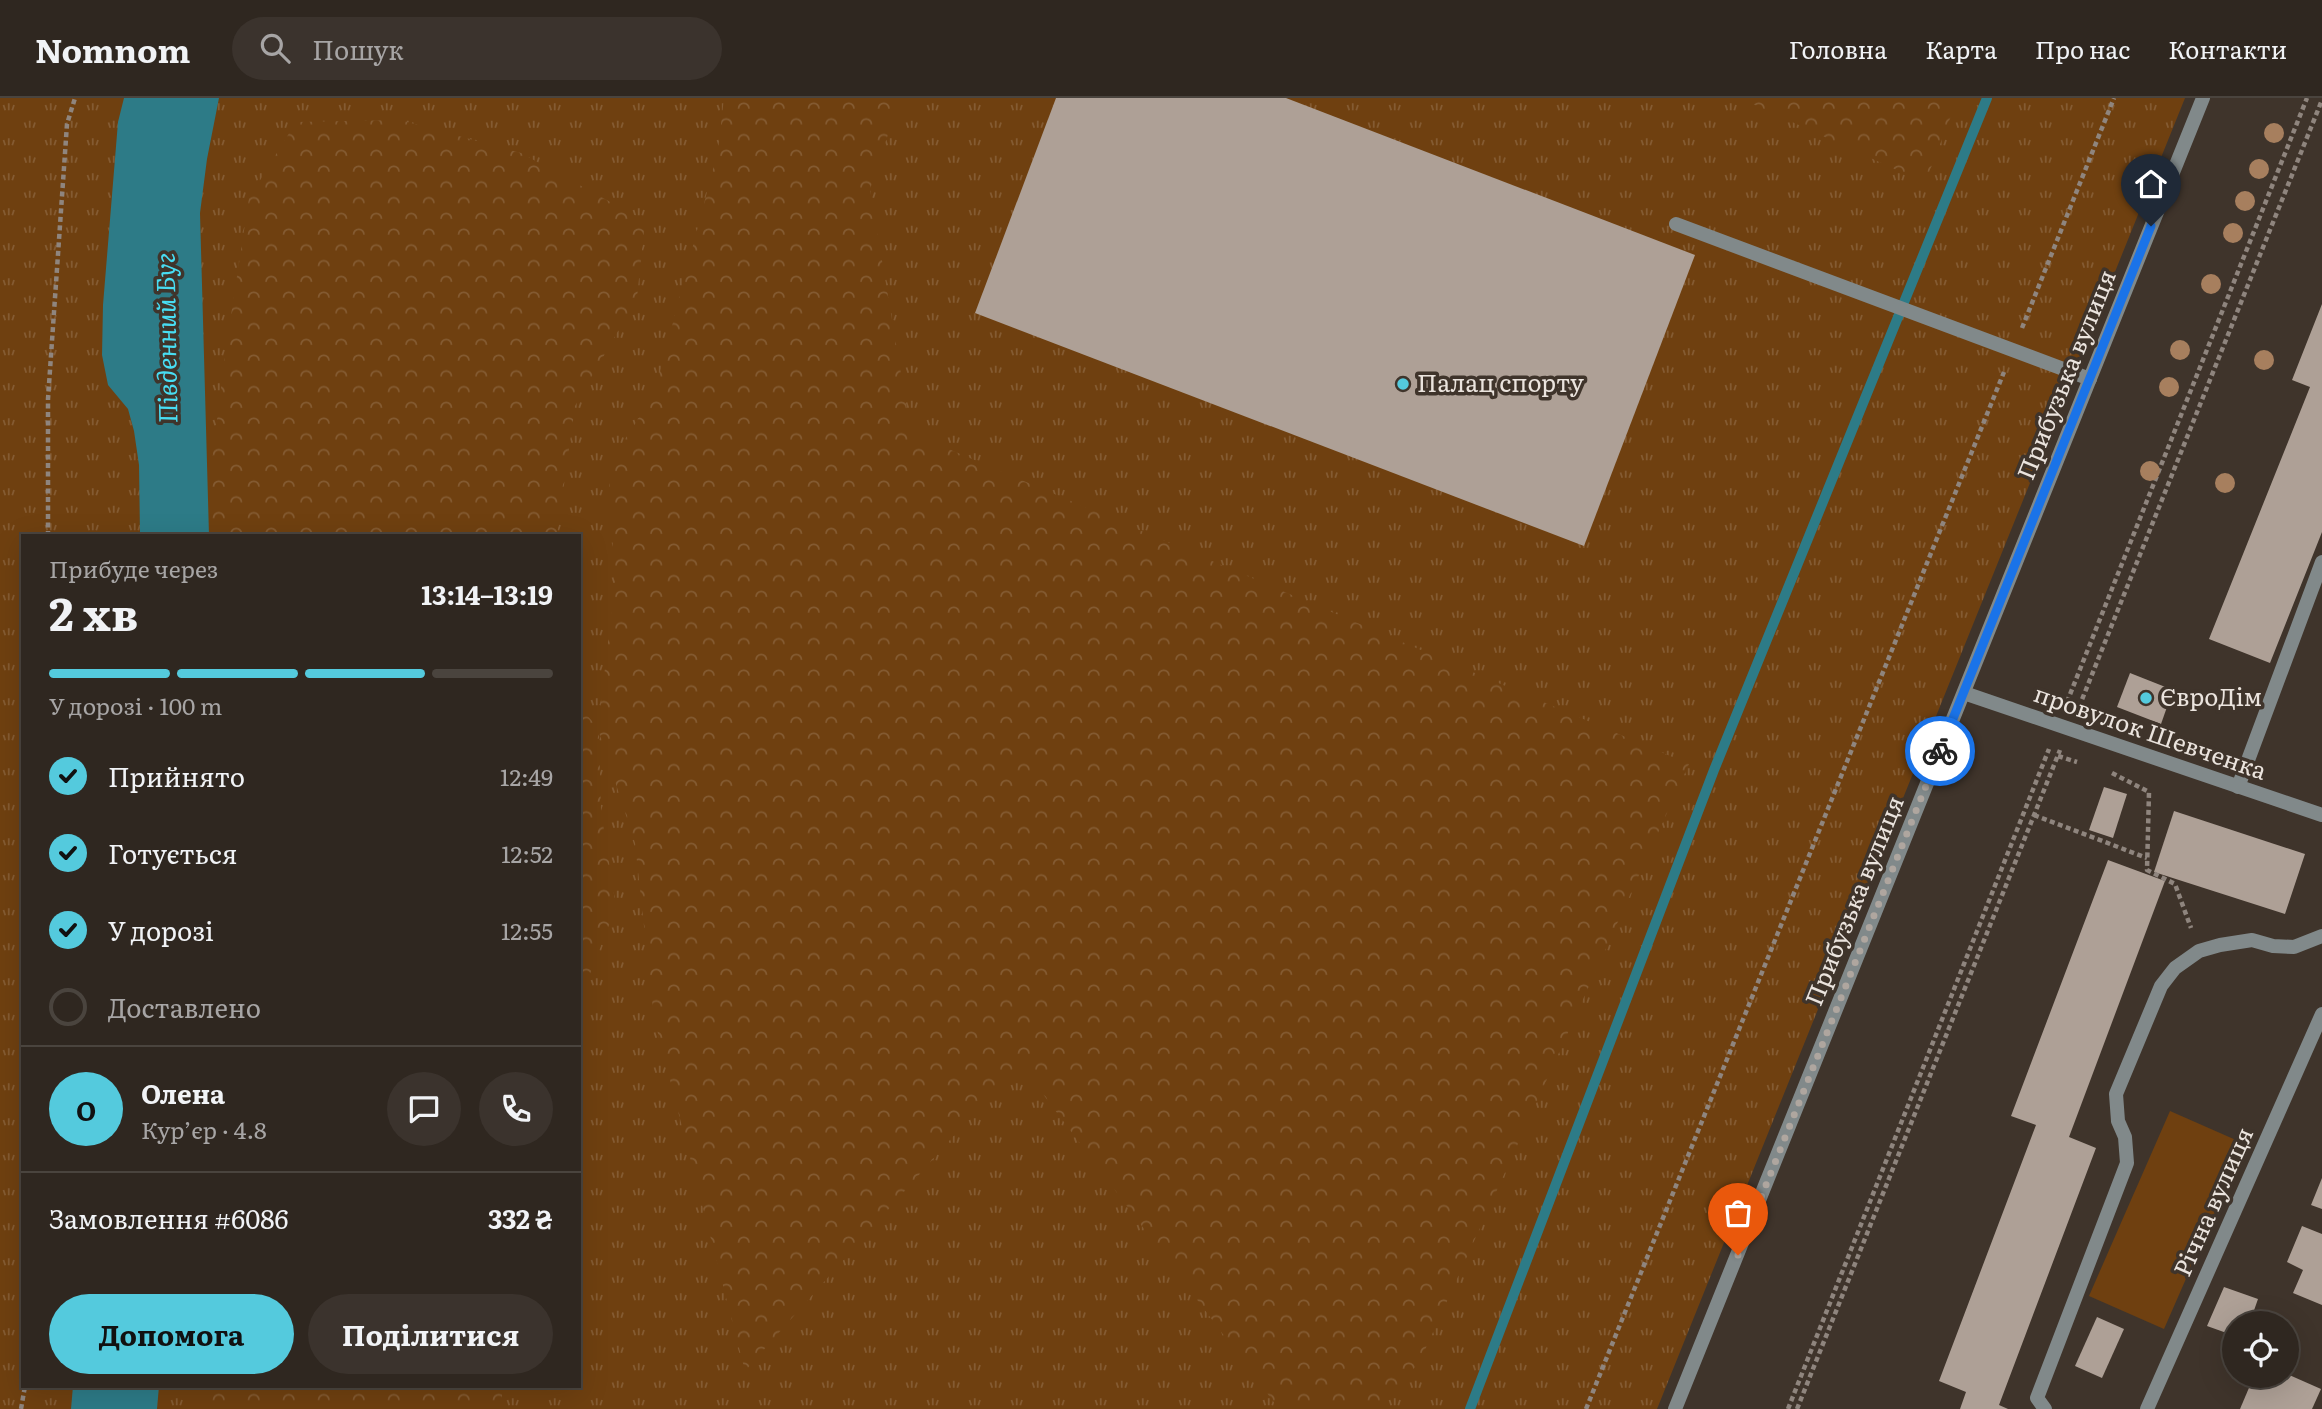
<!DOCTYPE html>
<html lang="uk">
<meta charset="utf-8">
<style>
:root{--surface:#2f2720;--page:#3b332d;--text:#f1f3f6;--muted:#a7a5a5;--line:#4a443e;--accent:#54cadd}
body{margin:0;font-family:Literata,serif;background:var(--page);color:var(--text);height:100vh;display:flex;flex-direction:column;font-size:26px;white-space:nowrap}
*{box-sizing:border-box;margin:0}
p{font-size:23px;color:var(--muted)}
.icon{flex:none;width:38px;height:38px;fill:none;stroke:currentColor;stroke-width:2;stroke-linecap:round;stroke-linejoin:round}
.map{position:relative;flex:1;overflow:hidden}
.details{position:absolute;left:21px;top:436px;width:560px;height:854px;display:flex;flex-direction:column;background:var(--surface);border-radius:0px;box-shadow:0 7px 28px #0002,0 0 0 2px var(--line)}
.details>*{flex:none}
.controls{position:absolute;left:2222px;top:1213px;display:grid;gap:14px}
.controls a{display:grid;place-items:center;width:77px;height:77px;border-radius:50%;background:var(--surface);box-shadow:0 7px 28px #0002,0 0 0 2px var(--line);font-size:35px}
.pin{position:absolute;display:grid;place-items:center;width:60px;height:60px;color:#fff;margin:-72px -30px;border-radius:50% 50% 50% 0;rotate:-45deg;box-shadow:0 0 7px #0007}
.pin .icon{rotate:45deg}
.courier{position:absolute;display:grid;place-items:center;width:70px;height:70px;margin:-35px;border:5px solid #1a73e8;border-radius:50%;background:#fff;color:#222;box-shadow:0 2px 9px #0007}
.headline em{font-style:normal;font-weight:700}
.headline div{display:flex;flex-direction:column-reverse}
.headline{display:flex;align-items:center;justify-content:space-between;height:119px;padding:0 28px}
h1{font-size:46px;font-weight:700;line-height:52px}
.bar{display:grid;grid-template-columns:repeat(4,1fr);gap:10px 7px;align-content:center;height:84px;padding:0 28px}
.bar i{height:9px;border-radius:5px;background:var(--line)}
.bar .current{background:var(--accent)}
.bar p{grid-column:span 4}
.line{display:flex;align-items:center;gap:18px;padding:0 28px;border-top:2px solid var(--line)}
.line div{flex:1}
.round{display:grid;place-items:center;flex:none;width:74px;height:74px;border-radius:37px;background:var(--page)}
ol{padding:0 28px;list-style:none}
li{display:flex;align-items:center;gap:21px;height:77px}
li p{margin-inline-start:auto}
li .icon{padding:7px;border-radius:50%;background:var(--accent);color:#111;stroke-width:4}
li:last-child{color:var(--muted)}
li i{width:38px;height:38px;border:4px solid var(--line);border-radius:50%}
.button{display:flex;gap:14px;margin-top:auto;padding:14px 28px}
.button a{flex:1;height:80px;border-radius:42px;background:var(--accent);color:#111;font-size:28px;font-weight:700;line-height:80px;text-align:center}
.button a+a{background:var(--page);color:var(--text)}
header{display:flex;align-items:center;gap:42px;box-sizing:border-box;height:98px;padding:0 35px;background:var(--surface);border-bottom:2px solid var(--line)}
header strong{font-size:33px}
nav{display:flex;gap:38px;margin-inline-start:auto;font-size:24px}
.search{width:490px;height:63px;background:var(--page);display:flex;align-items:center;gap:18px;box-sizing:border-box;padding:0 24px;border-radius:38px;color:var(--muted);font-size:26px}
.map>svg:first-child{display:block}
</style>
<header>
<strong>Nomnom</strong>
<div class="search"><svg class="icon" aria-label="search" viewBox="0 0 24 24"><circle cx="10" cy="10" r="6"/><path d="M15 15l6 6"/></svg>Пошук</div>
<nav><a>Головна</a><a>Карта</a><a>Про нас</a><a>Контакти</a></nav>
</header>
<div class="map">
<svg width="2322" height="1311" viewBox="0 0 2322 1311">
<defs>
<pattern id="grass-tufts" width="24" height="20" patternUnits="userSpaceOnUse" patternTransform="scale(1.75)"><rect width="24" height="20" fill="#6f4010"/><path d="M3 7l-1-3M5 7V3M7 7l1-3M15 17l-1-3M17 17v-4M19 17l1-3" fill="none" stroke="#845b32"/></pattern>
<pattern id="forest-crowns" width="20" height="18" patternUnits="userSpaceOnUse" patternTransform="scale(1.75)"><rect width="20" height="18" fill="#6f4010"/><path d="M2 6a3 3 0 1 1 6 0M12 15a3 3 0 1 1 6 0" fill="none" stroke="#845b32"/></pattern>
</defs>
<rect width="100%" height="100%" fill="#3f342b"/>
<path fill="url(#grass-tufts)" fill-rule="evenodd" d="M0 0H2185L1657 1311H0ZM23 438H579V1288H23Z"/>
<g fill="url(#forest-crowns)">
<polygon points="724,0 900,0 870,91 911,335 1689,666 1420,1263 1381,1311 1279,1311 1019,964 745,1273 654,920 635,745 599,634 601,713 616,809 579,904 579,608 598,630 615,484 608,367 654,297 718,52"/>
<polygon points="1740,0 1958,0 1925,85"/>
<polygon points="400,22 521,55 645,123 637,200 575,308 557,437 209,438 209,386 226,250 249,100 296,24"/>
<polygon points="193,1288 502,1288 502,1311 191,1311"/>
</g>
<polygon fill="#6f4010" points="2170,1013 2245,1046 2164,1231 2089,1198"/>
<g fill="#2d7b87">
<polygon points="124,0 219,0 207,61 200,115 209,437 140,437 139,367 134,333 128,311 108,287 102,257 103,207 118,24"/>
<polygon points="73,1288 159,1288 157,1311 71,1311"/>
</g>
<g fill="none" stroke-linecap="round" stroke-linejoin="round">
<polyline stroke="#2d7b87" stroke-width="10" points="1470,1311 1714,672 1987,0"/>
</g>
<g fill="#aea096">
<polygon points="1056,0 1286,0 1695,157 1584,448 975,215"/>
<polygon points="2322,206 2322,434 2270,565 2209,541 2310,289 2292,282"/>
<polygon points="2130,575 2173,592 2161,626 2117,609"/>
<polygon points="2104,689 2127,696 2113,740 2089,732"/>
<polygon points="2174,713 2305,756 2285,816 2154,774"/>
<polygon points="2108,762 2165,783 2069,1039 2096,1050 1999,1307 2008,1311 1960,1311 1966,1294 1939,1283 2036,1027 2011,1018"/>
<polygon points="2322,1080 2322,1111 2311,1107"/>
<polygon points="2302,1128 2322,1136 2322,1207 2293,1195 2303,1172 2287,1164"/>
<polygon points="2224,1189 2258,1201 2251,1221 2262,1225 2235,1225 2235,1238 2207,1228"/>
<polygon points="2097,1219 2124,1231 2102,1280 2075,1268"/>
<polygon points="2287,1234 2294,1237 2287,1250"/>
<polygon points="2287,1276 2321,1291 2312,1311 2240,1311 2254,1278"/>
</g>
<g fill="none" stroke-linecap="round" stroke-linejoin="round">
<g stroke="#8f857e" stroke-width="4.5" stroke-dasharray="5 3.5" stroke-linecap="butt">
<polyline points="2022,230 2114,0"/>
<polyline points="48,438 48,301 67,26 75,0"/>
<polyline points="2067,604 2307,0"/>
<polyline points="2079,609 2322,2"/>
<polyline points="2058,658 2077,664"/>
<polyline points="2112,675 2149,694 2147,772 2175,786 2191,830"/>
<polyline points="2034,717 2147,760"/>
<polyline points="21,1311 25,1288"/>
<polyline points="1586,1311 2004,274"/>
<polyline points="1788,1311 2049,651"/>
<polyline points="1797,1311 2060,652"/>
</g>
<g stroke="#81898a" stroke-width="14">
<polyline points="1676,126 2090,281"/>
<polyline points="2238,689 2322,464"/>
<polyline points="2045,1311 2037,1300 2127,1065 2125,1039 2118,1023 2116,996 2161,888 2175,870 2199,853 2220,847 2252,842 2273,848 2294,849 2322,838"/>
</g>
<g stroke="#81898a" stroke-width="14">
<polyline points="1964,595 2322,717"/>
<polyline points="2147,1311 2322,916"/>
</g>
<polyline stroke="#81898a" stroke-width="14" points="1675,1311 2203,0"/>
</g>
<g fill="#a77f5e">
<circle cx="2274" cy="35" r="10"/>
<circle cx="2259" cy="71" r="10"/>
<circle cx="2245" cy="103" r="10"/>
<circle cx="2233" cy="135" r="10"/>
<circle cx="2211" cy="186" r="10"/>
<circle cx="2180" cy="252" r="10"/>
<circle cx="2264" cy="262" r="10"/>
<circle cx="2169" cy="289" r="10"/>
<circle cx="2150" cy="373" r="10"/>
<circle cx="2225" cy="385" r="10"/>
</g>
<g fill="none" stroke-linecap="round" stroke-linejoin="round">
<polyline stroke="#afa69f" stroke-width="7" stroke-dasharray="0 12.6" points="1738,1157 1940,653"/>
<polyline stroke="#1a73e8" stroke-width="9" points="1940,653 2151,128"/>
</g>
<g fill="#54cadd" stroke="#3f342b" stroke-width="2.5">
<circle cx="1403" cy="286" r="7"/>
<circle cx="2146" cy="600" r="7"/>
</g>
<g text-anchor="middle" stroke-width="7" stroke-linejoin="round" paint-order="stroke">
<g font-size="24" fill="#ebe4de" stroke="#3f342b">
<text transform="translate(2067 277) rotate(-68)" y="8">Прибузька вулиця</text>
<text transform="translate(2150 635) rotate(19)" y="8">провулок Шевченка</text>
<text transform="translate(1855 803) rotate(-68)" y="8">Прибузька вулиця</text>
<text transform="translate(2214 1104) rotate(-66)" y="8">Річна вулиця</text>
</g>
<g font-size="24" fill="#ebe4de" stroke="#3f342b" text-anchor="start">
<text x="1417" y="294">Палац спорту</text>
<text x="2160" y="608">ЄвроДім</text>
</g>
<g font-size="26" font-style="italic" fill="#48ddf3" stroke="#3f342b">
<text transform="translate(167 240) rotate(-91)" y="9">Південний Буг</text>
</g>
</g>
</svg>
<div class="controls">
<a><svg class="icon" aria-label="locate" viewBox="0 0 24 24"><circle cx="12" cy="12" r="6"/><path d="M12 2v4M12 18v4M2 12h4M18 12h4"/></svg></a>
</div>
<div class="pin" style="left:1738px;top:1157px;background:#ea580c"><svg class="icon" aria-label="bag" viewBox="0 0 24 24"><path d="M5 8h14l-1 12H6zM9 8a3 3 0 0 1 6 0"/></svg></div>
<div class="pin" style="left:2151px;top:128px;background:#1f2937"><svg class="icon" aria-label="home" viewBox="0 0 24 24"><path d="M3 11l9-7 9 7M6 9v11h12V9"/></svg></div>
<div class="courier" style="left:1940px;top:653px"><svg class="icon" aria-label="bike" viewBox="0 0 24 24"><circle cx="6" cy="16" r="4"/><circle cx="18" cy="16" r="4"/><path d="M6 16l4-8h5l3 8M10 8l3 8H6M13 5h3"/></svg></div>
<section class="details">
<div class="headline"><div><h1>2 хв</h1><p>Прибуде через</p></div><em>13:14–13:19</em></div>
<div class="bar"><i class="current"></i><i class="current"></i><i class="current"></i><i></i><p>У дорозі · 100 m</p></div>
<ol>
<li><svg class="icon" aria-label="check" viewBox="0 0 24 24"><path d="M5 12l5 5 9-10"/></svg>Прийнято<p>12:49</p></li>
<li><svg class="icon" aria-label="check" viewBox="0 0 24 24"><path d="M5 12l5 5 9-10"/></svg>Готується<p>12:52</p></li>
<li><svg class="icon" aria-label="check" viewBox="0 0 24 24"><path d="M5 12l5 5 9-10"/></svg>У дорозі<p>12:55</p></li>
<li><i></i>Доставлено</li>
</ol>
<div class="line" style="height:126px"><b class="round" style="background:var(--accent);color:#111">О</b><div><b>Олена</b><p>Кур’єр · 4.8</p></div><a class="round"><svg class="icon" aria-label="chat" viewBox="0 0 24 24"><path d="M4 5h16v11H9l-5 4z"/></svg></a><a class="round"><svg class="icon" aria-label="phone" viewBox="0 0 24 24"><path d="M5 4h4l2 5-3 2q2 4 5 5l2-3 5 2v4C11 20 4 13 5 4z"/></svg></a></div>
<div class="line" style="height:91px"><div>Замовлення #6086</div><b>332 ₴</b></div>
<div class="button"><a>Допомога</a><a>Поділитися</a></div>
</section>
</div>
